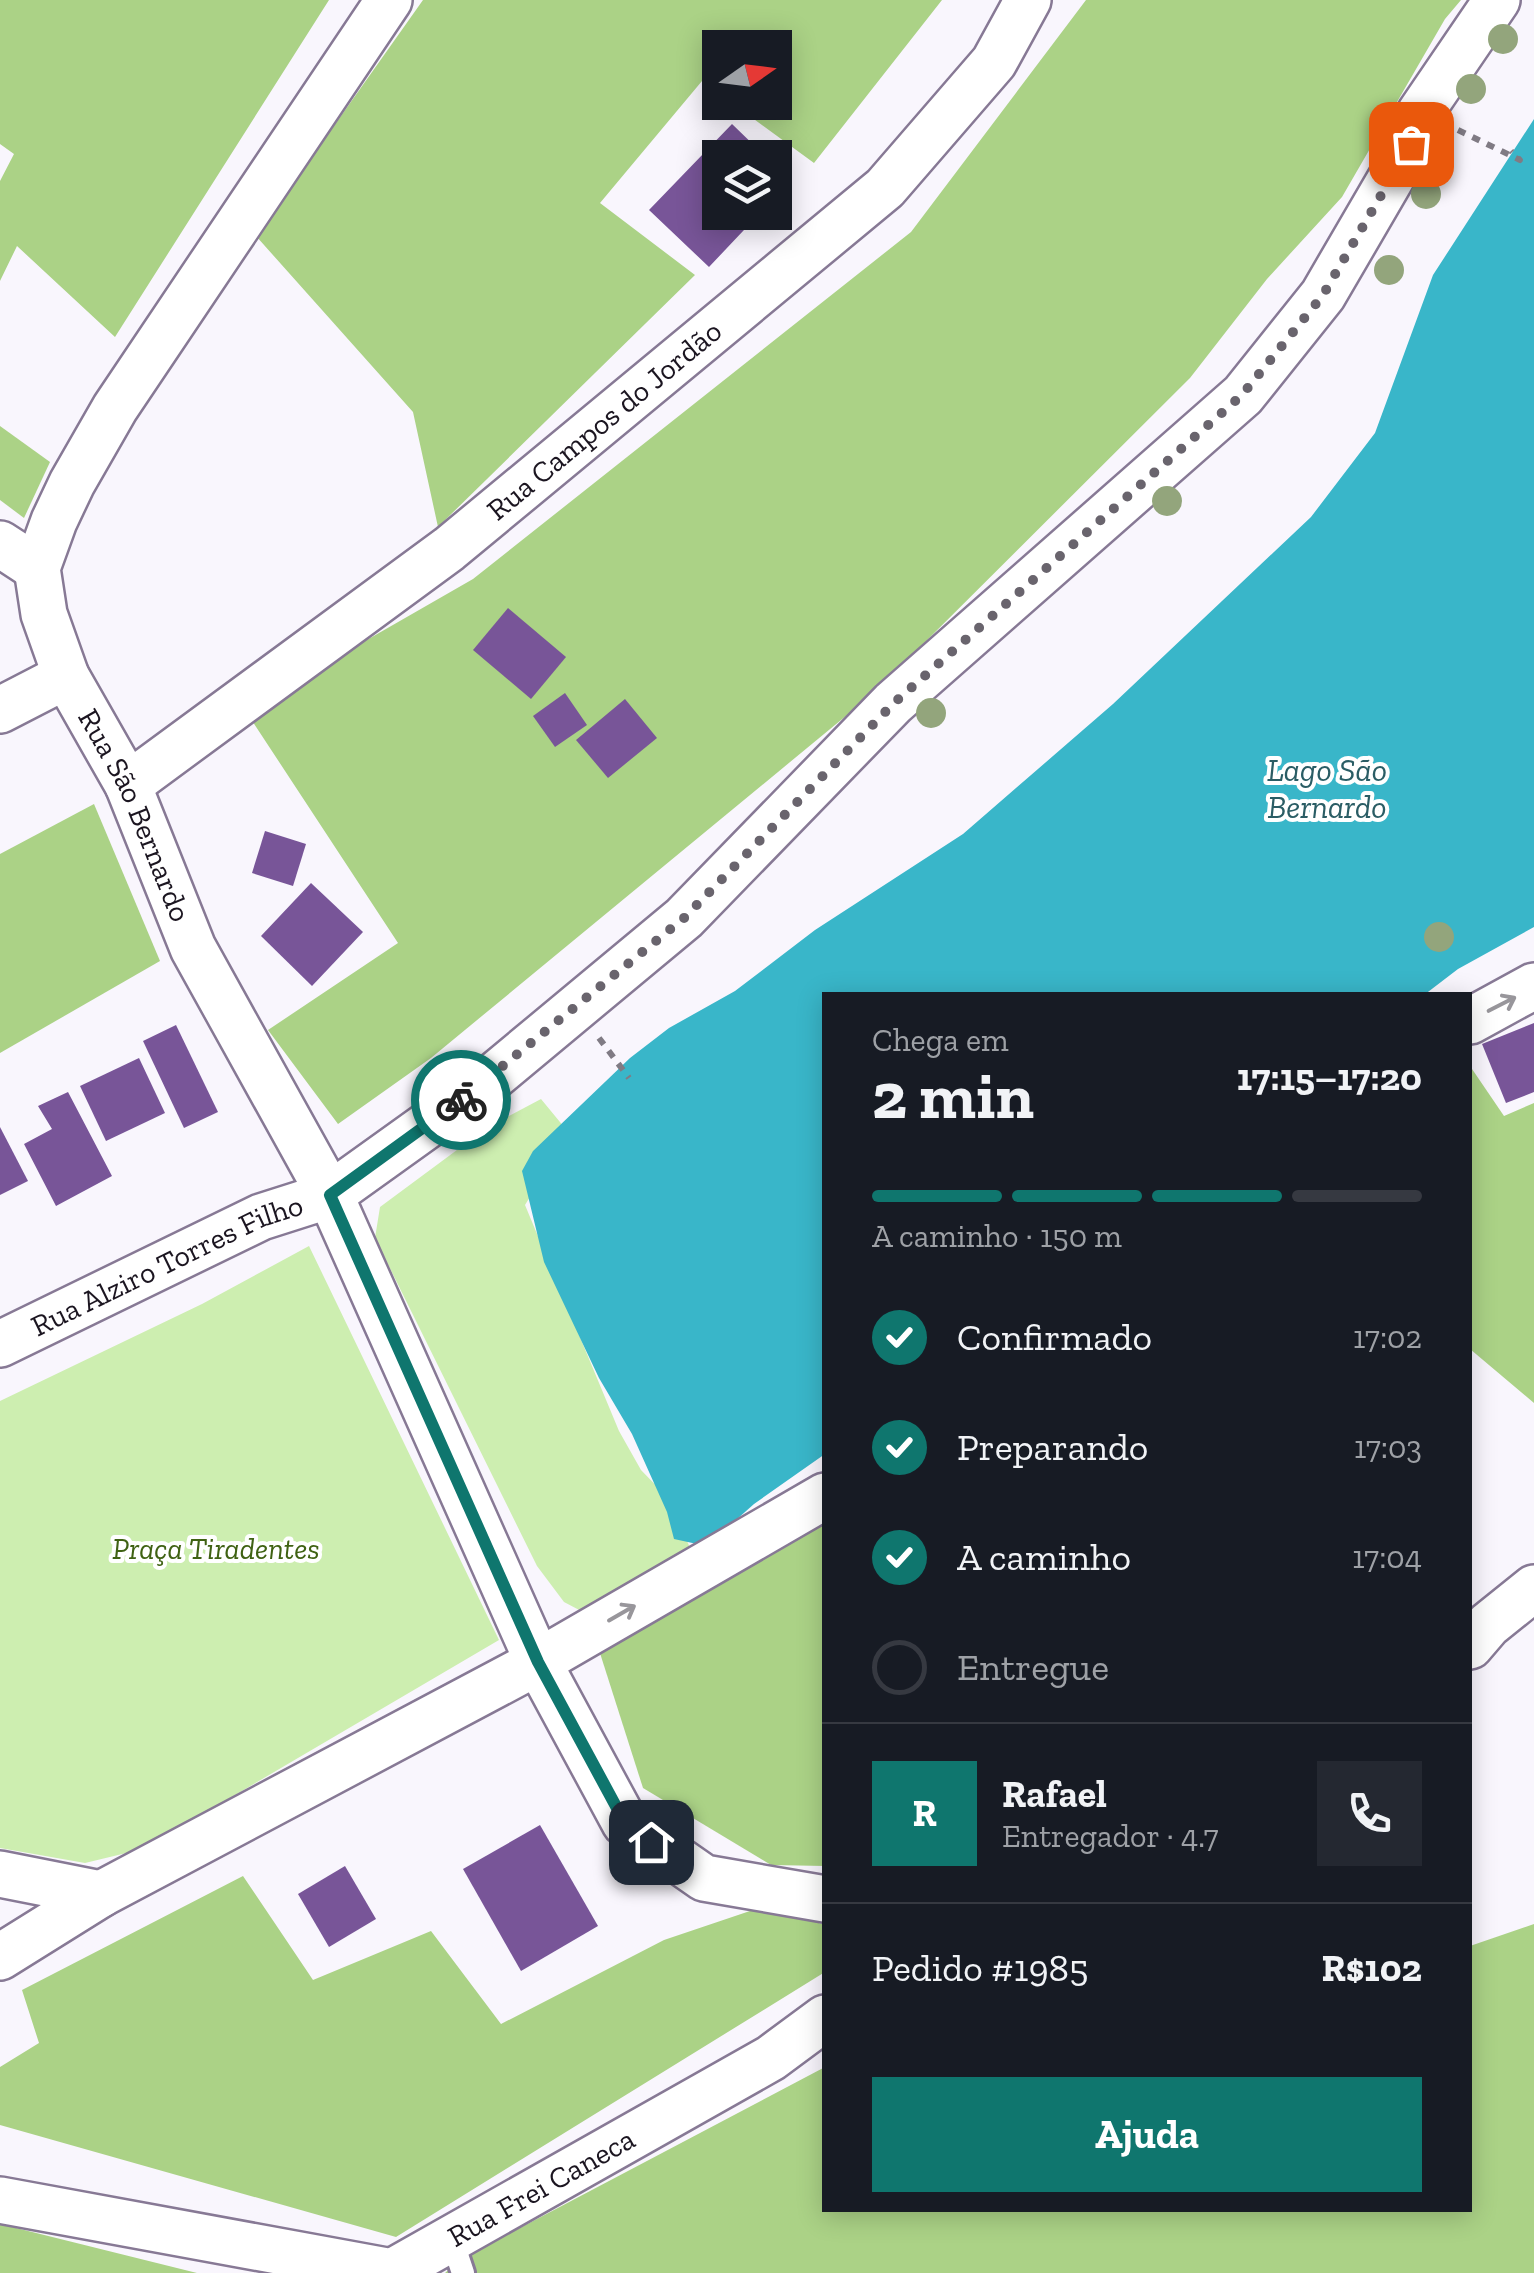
<!DOCTYPE html>
<html lang="pt">
<meta charset="utf-8">
<style>
:root{--surface:#171b24;--page:#242831;--text:#f1f3f6;--muted:#9ea1a6;--line:#363941;--accent:#0f766e}
body{margin:0;font-family:"Zilla Slab",serif;background:var(--page);color:var(--text);height:100vh;display:flex;flex-direction:column;font-size:38px;white-space:nowrap}
*{box-sizing:border-box;margin:0}
p{font-size:32px;color:var(--muted)}
.icon{flex:none;width:55px;height:55px;fill:none;stroke:currentColor;stroke-width:2;stroke-linecap:round;stroke-linejoin:round}
.map{position:relative;flex:1;overflow:hidden}
.panel{position:absolute;left:822px;top:992px;width:650px;height:1220px;display:flex;flex-direction:column;background:var(--surface);border-radius:0px;box-shadow:0 5px 25px #0003}
.panel>*{flex:none}
.needle{width:65px;rotate:76deg}
.tools{position:absolute;left:702px;top:30px;display:grid;gap:20px}
.tools a{display:grid;place-items:center;width:90px;height:90px;border-radius:0px;background:var(--surface);box-shadow:0 5px 25px #0003;font-size:50px}
.pin{position:absolute;display:grid;place-items:center;width:85px;height:85px;color:#fff;margin:-42px;border-radius:20px;box-shadow:0 5px 15px #0006}
.courier{position:absolute;display:grid;place-items:center;width:100px;height:100px;margin:-50px;border:8px solid #0f766e;border-radius:50%;background:#fff;color:#222;box-shadow:0 2px 12px #0007}
.headline em{font-style:normal;font-weight:800}
.headline div{display:flex;flex-direction:column-reverse}
.headline{display:flex;align-items:center;justify-content:space-between;height:170px;padding:0 50px}
h1{font-size:65px;font-weight:800;line-height:75px}
.bar{display:grid;grid-template-columns:repeat(4,1fr);gap:15px 10px;align-content:center;height:120px;padding:0 50px}
.bar i{height:12px;border-radius:8px;background:var(--line)}
.bar .selected{background:var(--accent)}
.bar p{grid-column:span 4}
.line{display:flex;align-items:center;gap:25px;padding:0 50px;border-top:2px solid var(--line)}
.line div{flex:1}
.round{display:grid;place-items:center;flex:none;width:105px;height:105px;border-radius:0px;background:var(--page)}
ol{padding:0 50px;list-style:none}
li{display:flex;align-items:center;gap:30px;height:110px}
li p{margin-inline-start:auto}
li .icon{padding:10px;border-radius:50%;background:var(--accent);color:#fff;stroke-width:4}
li:last-child{color:var(--muted)}
li i{width:55px;height:55px;border:5px solid var(--line);border-radius:50%}
.action{display:flex;gap:20px;margin-top:auto;padding:20px 50px}
.action a{flex:1;height:115px;border-radius:0px;background:var(--accent);color:#fff;font-size:40px;font-weight:800;line-height:115px;text-align:center}
.map>svg:first-child{display:block}
</style>
<div class="map">
<svg width="1534" height="2273" viewBox="0 0 1534 2273">
<rect width="100%" height="100%" fill="#f9f6fd"/>
<g fill="#cdeeb0">
<polygon points="541,1099 569,1133 525,1205 619,1431 641,1470 671,1501 692,1553 583,1612 564,1602 537,1566 375,1238 380,1207 488,1127"/>
<polygon points="309,1246 499,1640 143,1849 85,1863 0,1848 0,1401 202,1304"/>
</g>
<g fill="#abd286">
<polygon points="0,0 329,0 115,337 17,246 0,281 0,181 14,154 0,144"/>
<polygon points="423,0 942,0 814,163 732,103 775,102 775,48 720,48 720,94 702,81 600,203 695,275 438,527 413,412 256,236"/>
<polygon points="1086,0 1461,0 1445,19 1342,197 1267,279 1190,378 875,692 431,1058 338,1124 268,1030 398,943 245,710 473,579 911,232"/>
<polygon points="0,426 50,462 24,518 0,500"/>
<polygon points="94,804 160,961 0,1053 0,854"/>
<polygon points="1470,1066 1504,1116 1534,1103 1534,1403 1470,1349"/>
<polygon points="825,1518 825,1866 771,1865 643,1788 599,1650"/>
<polygon points="243,1876 313,1980 431,1931 501,2024 664,1940 765,1906 825,1925 825,1972 396,2237 0,2125 0,2067 39,2043 22,1990"/>
<polygon points="1534,1924 1534,2273 445,2273 459,2260 825,2067 825,2210 1470,2210 1470,1946"/>
<polygon points="0,2224 197,2273 0,2273"/>
</g>
<polygon fill="#39b6c9" points="1534,119 1534,927 1458,969 1424,995 825,995 825,1454 754,1504 718,1536 697,1544 674,1539 667,1512 632,1434 599,1378 544,1262 522,1171 533,1151 630,1058 669,1028 735,991 815,930 963,834 1113,704 1311,517 1375,433 1433,275"/>
<g fill="#785598">
<polygon points="732,124 767,158 720,158 720,212 761,212 709,267 649,210"/>
<polygon points="775,165 791,181 775,198"/>
<polygon points="508,608 566,657 531,699 473,650"/>
<polygon points="565,693 587,725 555,747 533,716"/>
<polygon points="625,699 657,738 608,778 576,740"/>
<polygon points="265,831 306,844 293,886 252,873"/>
<polygon points="311,883 363,932 312,986 261,936"/>
<polygon points="1534,1023 1534,1092 1506,1103 1482,1044"/>
<polygon points="176,1025 218,1112 184,1128 143,1041"/>
<polygon points="139,1058 165,1113 106,1141 80,1086"/>
<polygon points="68,1092 112,1176 56,1206 24,1144 52,1129 38,1106"/>
<polygon points="0,1127 28,1181 0,1195"/>
<polygon points="540,1825 598,1926 521,1971 463,1869"/>
<polygon points="345,1866 376,1919 329,1947 298,1894"/>
</g>
<g fill="none" stroke-linecap="round" stroke-linejoin="round">
<g stroke="#877995" stroke-width="28">
<polyline id="service" points="451,2237 463,2273"/>
</g>
<g stroke="#877995" stroke-width="50">
<g id="minor">
<path id="s1" d="M389 0 115 408 72 483 54 521 37 568 44 614 66 676 128 785 193 948 330 1195 538 1662 625 1823 704 1878 825 1899"/>
<polyline points="0,544 37,568"/>
<polyline points="0,710 66,676"/>
<path id="s2" d="M128 785 449 549 885 188 994 62 1028 0"/>
<polyline points="1470,1021 1534,986"/>
<path id="s3" d="M0 1344 261 1217 330 1195 482 1086 684 918 893 703 1243 395 1323 295 1411 144 1420 113 1497 0"/>
<polyline points="1470,1646 1488,1625 1534,1588"/>
<polyline points="0,1874 101,1894"/>
<polyline points="0,1957 101,1894 538,1662 825,1496"/>
<path id="s4" d="M0 2200 392 2272 771 2058 825 2018"/>
</g>
</g>
<g stroke="#807b84" stroke-width="6" stroke-dasharray="8 8" stroke-linecap="butt">
<polyline points="1458,130 1520,160 1511,151"/>
<polyline points="599,1038 629,1078"/>
</g>
<use href="#service" stroke="#fff" stroke-width="22"/>
<use href="#minor" stroke="#fff" stroke-width="45"/>
</g>
<g fill="#93a57c">
<circle cx="1503" cy="39" r="15"/>
<circle cx="1471" cy="89" r="15"/>
<circle cx="1426" cy="194" r="15"/>
<circle cx="1389" cy="270" r="15"/>
<circle cx="1167" cy="501" r="15"/>
<circle cx="931" cy="713" r="15"/>
<circle cx="1439" cy="937" r="15"/>
</g>
<defs><path id="oneway-shaft" d="M-6 0H5M1.5-3L5.5 0L1.5 3" fill="none" stroke-width="1.6" stroke-linecap="round" stroke-linejoin="round" transform="scale(2.5)"/></defs>
<g stroke="#98969b">
<use href="#oneway-shaft" transform="translate(1502 1004) rotate(-27)"/>
<use href="#oneway-shaft" transform="translate(622 1613) rotate(-30)"/>
</g>
<g fill="none" stroke-linecap="round" stroke-linejoin="round">
<polyline stroke="#69646d" stroke-width="10" stroke-dasharray="0 18" points="461,1100 684,918 894,703 1242,395 1323,295 1411,144"/>
<polyline stroke="#0f766e" stroke-width="12" points="461,1100 330,1195 538,1662 625,1823 651,1842"/>
</g>
<g text-anchor="middle" stroke-width="8" stroke-linejoin="round" paint-order="stroke">
<g font-size="30" fill="#1b1520" stroke="#fff">
<text dy="10" stroke="none"><textPath href="#s2" startOffset="600">Rua Campos do Jordão</textPath></text>
<text dy="10" stroke="none"><textPath href="#s1" startOffset="938">Rua São Bernardo</textPath></text>
<text dy="10" stroke="none"><textPath href="#s3" startOffset="185">Rua Alziro Torres Filho</textPath></text>
<text dy="10" stroke="none"><textPath href="#s4" startOffset="570">Rua Frei Caneca</textPath></text>
</g>
<g font-size="30" font-style="italic" fill="#3f6213" stroke="#fff">
<text x="216" y="1559">Praça Tiradentes</text>
</g>
<g font-size="32" font-style="italic" fill="#2a5d65" stroke="#fff">
<text x="1327" y="781">Lago São<tspan x="1327" dy="37">Bernardo</tspan></text>
</g>
</g>
</svg>
<div class="tools">
<a><svg class="needle" viewBox="-14 -14 28 28"><path d="M0-13l5 13h-10z" fill="#e53935"/><path d="M0 13l5-13h-10z" fill="#9ea1a6"/></svg></a>
<a><svg class="icon" aria-label="layers" viewBox="0 0 24 24"><path d="M12 4l9 5-9 5-9-5zM3 14l9 5 9-5"/></svg></a>
</div>
<div class="pin" style="left:1411px;top:144px;background:#ea580c"><svg class="icon" aria-label="bag" viewBox="0 0 24 24"><path d="M5 8h14l-1 12H6zM9 8a3 3 0 0 1 6 0"/></svg></div>
<div class="pin" style="left:651px;top:1842px;background:#1f2937"><svg class="icon" aria-label="home" viewBox="0 0 24 24"><path d="M3 11l9-7 9 7M6 9v11h12V9"/></svg></div>
<div class="courier" style="left:461px;top:1100px"><svg class="icon" aria-label="bike" viewBox="0 0 24 24"><circle cx="6" cy="16" r="4"/><circle cx="18" cy="16" r="4"/><path d="M6 16l4-8h5l3 8M10 8l3 8H6M13 5h3"/></svg></div>
<section class="panel">
<div class="headline"><div><h1>2 min</h1><p>Chega em</p></div><em>17:15–17:20</em></div>
<div class="bar"><i class="selected"></i><i class="selected"></i><i class="selected"></i><i></i><p>A caminho · 150 m</p></div>
<ol>
<li><svg class="icon" aria-label="check" viewBox="0 0 24 24"><path d="M5 12l5 5 9-10"/></svg>Confirmado<p>17:02</p></li>
<li><svg class="icon" aria-label="check" viewBox="0 0 24 24"><path d="M5 12l5 5 9-10"/></svg>Preparando<p>17:03</p></li>
<li><svg class="icon" aria-label="check" viewBox="0 0 24 24"><path d="M5 12l5 5 9-10"/></svg>A caminho<p>17:04</p></li>
<li><i></i>Entregue</li>
</ol>
<div class="line" style="height:180px"><b class="round" style="background:var(--accent);color:#fff">R</b><div><b>Rafael</b><p>Entregador · 4.7</p></div><a class="round"><svg class="icon" aria-label="phone" viewBox="0 0 24 24"><path d="M5 4h4l2 5-3 2q2 4 5 5l2-3 5 2v4C11 20 4 13 5 4z"/></svg></a></div>
<div class="line" style="height:130px"><div>Pedido #1985</div><b>R$102</b></div>
<div class="action"><a>Ajuda</a></div>
</section>
</div>
